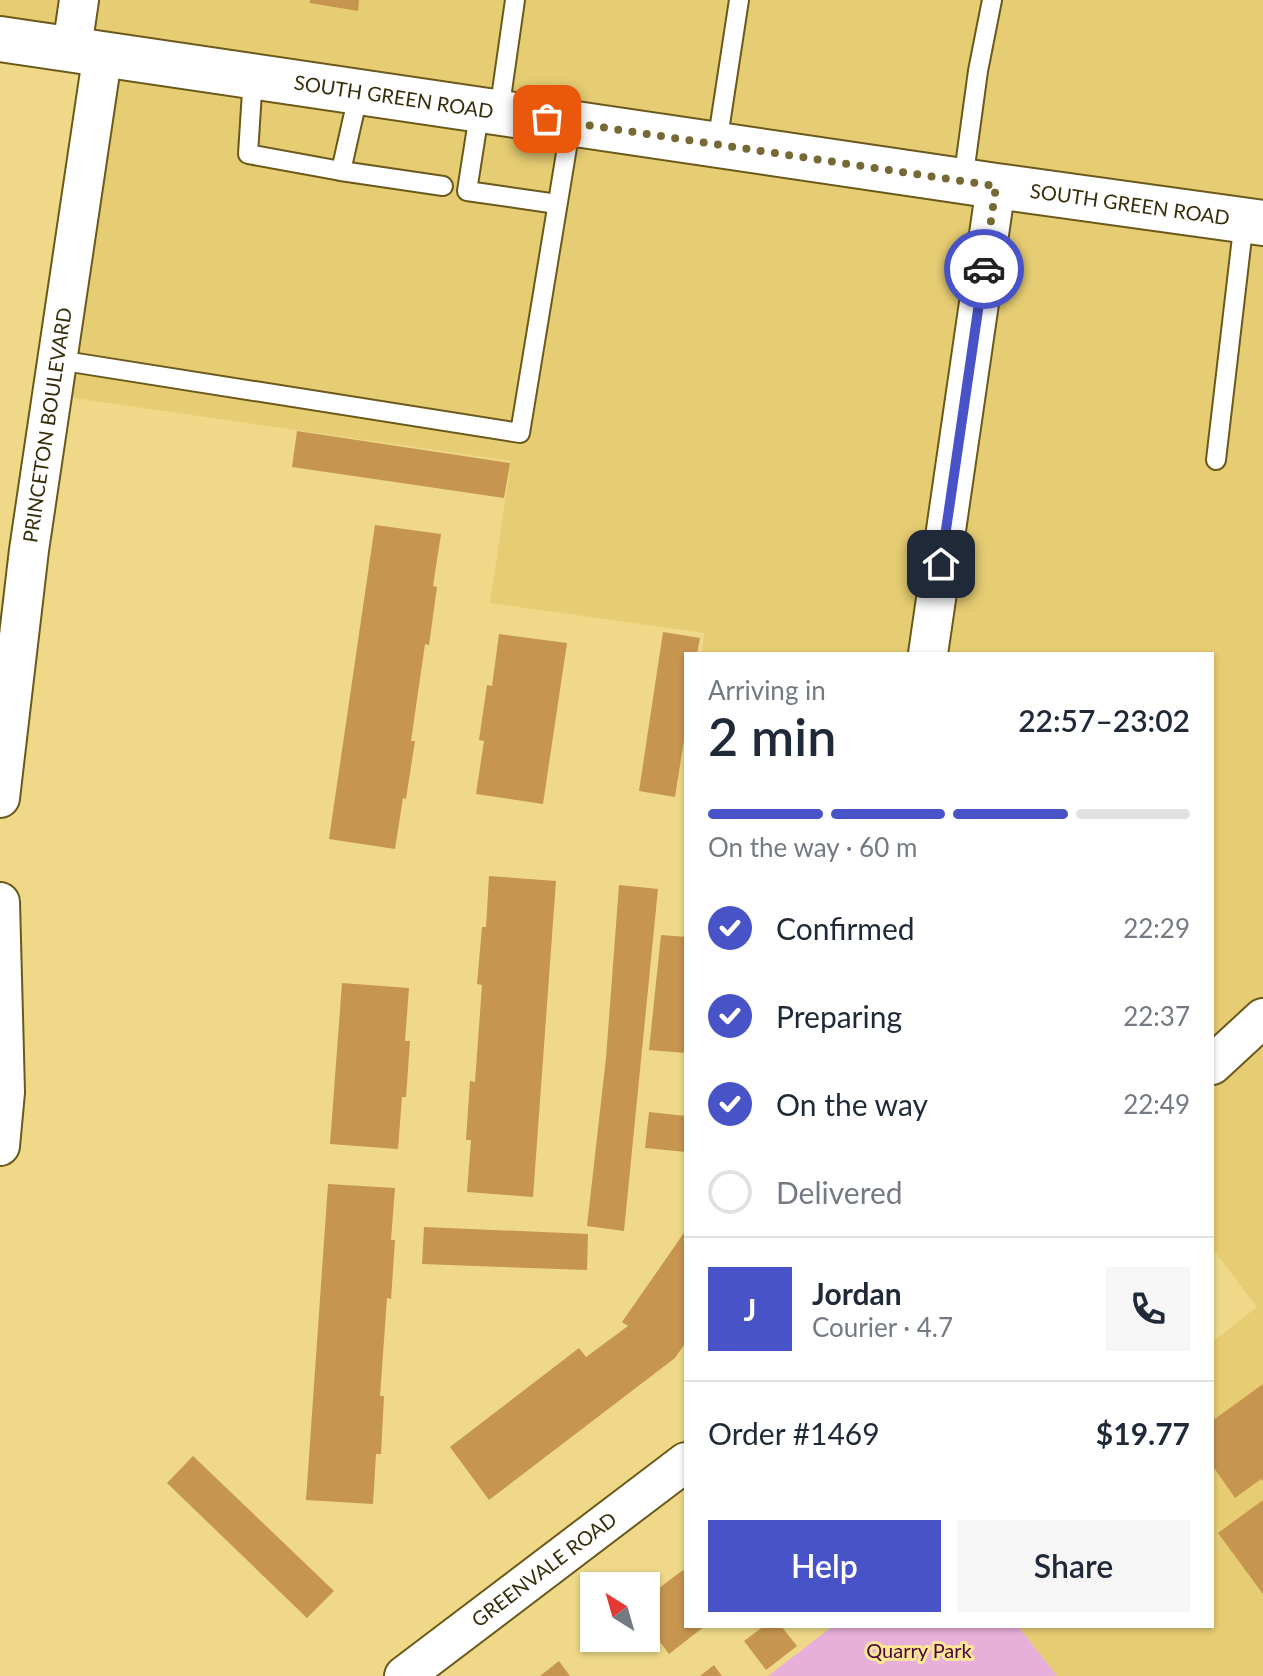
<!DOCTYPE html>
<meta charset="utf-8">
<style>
:root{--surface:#fff;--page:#f6f6f7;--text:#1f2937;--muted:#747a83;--line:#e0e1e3;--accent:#4953c8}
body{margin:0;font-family:Lato,sans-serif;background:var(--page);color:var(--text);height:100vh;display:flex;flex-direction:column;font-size:30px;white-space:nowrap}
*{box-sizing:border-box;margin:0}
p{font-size:26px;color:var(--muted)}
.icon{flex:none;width:44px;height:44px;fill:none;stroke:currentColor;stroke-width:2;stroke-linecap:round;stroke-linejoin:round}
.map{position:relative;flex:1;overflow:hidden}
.side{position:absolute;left:684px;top:652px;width:530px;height:976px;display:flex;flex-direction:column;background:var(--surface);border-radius:0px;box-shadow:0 2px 6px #0004}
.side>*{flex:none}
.needle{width:52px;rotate:323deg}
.controls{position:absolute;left:580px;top:1572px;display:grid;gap:16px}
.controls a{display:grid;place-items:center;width:80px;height:80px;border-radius:0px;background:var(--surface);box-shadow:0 2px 6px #0004;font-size:40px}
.pin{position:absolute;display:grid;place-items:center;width:68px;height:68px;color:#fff;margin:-34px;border-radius:16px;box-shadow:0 4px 12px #0006}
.courier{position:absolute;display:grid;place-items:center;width:80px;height:80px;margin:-40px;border:6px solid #4953c8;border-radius:50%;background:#fff;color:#222;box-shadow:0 2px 10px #0007}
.summary em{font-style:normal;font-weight:600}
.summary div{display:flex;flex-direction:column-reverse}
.summary{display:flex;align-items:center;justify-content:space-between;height:136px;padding:0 24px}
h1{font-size:52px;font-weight:600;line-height:60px}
.bar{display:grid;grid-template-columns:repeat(4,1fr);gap:12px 8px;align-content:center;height:96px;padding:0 24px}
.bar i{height:10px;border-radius:6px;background:var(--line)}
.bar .selected{background:var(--accent)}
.bar p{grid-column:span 4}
.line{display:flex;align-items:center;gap:20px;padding:0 24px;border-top:2px solid var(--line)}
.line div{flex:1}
.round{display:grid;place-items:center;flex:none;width:84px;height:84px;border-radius:0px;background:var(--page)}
ol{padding:0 24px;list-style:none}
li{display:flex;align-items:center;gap:24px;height:88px}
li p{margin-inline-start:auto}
li .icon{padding:8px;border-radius:50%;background:var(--accent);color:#fff;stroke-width:4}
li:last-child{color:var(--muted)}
li i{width:44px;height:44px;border:4px solid var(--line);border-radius:50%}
.button{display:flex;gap:16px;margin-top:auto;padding:16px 24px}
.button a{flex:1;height:92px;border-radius:0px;background:var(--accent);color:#fff;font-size:32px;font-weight:600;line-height:92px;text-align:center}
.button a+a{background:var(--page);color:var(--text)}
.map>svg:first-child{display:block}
</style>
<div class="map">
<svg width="1263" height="1676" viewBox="0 0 1263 1676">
<rect width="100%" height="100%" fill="#efd988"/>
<polygon fill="#e6cd73" points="0,0 1263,0 1263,1676 1057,1676 1018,1626 1212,1626 1212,1342 1257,1307 1212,1248 1212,654 702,654 704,633 490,603 511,461 52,395 103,53 0,39"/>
<polygon fill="#e7afda" points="833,1626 1018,1626 1057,1676 768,1676"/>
<g fill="#c69550">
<polygon points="310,0 359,0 358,11 310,3"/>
<polygon points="297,431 510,463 504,498 292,467"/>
<polygon points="375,525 441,534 433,586 437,587 429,645 425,644 411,741 415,741 406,799 403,798 395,849 329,839"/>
<polygon points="663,632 700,638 697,654 686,654 686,727 675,797 639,791"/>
<polygon points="499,634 567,643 543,804 476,794 484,741 479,740 487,685 492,686"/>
<polygon points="489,876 556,881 533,1197 467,1192 471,1140 466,1140 470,1081 475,1082 482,985 477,984 482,927 486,927"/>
<polygon points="619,885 658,889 624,1231 587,1226 606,1058"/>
<polygon points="661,935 686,937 686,1053 649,1050"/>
<polygon points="342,983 409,988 405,1041 410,1041 406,1097 402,1097 398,1149 330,1144"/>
<polygon points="649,1112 686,1116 686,1152 645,1148"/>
<polygon points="328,1184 395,1188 391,1240 395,1240 391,1299 387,1298 380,1396 384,1396 381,1454 376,1454 373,1504 306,1500"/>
<polygon points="424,1227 588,1234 587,1270 422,1264"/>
<polygon points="686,1230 686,1342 675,1358 489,1500 450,1447 579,1348 586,1357 628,1326 622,1322"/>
<polygon points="1263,1384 1263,1481 1261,1479 1235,1498 1212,1465 1212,1421"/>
<polygon points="193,1456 334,1591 307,1618 167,1483"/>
<polygon points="1263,1500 1263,1594 1218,1533"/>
<polygon points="683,1570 686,1574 686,1626 705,1626 669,1654 646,1623 646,1598"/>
<polygon points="764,1626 781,1626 797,1646 766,1670 744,1641"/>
<polygon points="559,1661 570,1676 540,1676"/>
<polygon points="714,1665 722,1676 700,1676"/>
</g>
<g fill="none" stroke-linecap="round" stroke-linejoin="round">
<g stroke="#6a591a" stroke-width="22">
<g id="service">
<polyline points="253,76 248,154 341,171"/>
<polyline points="359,91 341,171 443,186"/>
<polyline points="480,108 467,191 557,204"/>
<polyline points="499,112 515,0"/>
<polyline points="717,144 739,0"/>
<polyline points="963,181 978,71 992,0"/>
<polyline points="58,360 520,433 571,123"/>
<polyline points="1216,460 1244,220"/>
</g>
</g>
<g stroke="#6a591a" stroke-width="42">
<g id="minor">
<polyline points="72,48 79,0"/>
<polyline points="928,654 996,186"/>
<path id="s1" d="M0 798 29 550 103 52"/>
<polyline points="0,902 5,1092 0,1146"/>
<polyline points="1212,1065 1263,1018"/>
<path id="s2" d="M404 1676 686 1462"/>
</g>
</g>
<g stroke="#6a591a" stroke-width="48">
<g id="secondary">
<path id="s3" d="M0 39 996 186 1263 223"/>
</g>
</g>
<use href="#service" stroke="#fff" stroke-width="18"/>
<use href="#minor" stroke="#fff" stroke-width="38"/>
<use href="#secondary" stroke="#fff" stroke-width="44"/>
</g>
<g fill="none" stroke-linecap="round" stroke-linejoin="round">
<polyline stroke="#776936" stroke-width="8" stroke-dasharray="0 14.4" points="547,119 996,186 984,269"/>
<polyline stroke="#4953c8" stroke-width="10" points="941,564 984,269"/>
</g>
<g text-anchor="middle" stroke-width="6" stroke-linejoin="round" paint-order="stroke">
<g font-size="20" fill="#362d0a" stroke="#fde694">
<text dy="7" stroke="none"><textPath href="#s3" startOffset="398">SOUTH GREEN ROAD</textPath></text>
<text dy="7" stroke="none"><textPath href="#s3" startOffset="1142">SOUTH GREEN ROAD</textPath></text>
<text dy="7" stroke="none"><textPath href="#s1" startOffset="376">PRINCETON BOULEVARD</textPath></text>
<text dy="7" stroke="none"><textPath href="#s2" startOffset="176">GREENVALE ROAD</textPath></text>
</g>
<g font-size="20" fill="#490540" stroke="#fde694">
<text x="919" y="1658">Quarry Park</text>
</g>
</g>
</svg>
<div class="controls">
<a><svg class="needle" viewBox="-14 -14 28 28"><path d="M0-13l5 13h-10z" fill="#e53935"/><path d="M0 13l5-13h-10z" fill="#747a83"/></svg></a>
</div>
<div class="pin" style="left:547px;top:119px;background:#ea580c"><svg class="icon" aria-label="bag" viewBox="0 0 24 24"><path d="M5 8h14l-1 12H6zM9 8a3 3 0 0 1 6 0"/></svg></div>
<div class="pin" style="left:941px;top:564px;background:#1f2937"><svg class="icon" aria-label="home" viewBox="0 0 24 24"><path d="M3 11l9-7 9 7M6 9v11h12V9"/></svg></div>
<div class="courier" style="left:984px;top:269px"><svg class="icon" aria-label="car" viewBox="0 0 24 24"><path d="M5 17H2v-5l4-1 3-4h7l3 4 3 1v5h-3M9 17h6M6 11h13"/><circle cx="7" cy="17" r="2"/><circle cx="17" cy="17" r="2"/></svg></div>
<section class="side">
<div class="summary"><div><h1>2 min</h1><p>Arriving in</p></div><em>22:57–23:02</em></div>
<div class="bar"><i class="selected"></i><i class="selected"></i><i class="selected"></i><i></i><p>On the way · 60 m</p></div>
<ol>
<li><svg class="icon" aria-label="check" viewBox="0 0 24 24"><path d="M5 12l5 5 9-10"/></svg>Confirmed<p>22:29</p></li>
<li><svg class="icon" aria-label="check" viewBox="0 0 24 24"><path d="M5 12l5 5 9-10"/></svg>Preparing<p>22:37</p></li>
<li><svg class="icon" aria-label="check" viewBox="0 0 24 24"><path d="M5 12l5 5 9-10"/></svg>On the way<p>22:49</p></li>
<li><i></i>Delivered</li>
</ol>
<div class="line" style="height:144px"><b class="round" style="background:var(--accent);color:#fff">J</b><div><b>Jordan</b><p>Courier · 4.7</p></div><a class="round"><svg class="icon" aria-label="phone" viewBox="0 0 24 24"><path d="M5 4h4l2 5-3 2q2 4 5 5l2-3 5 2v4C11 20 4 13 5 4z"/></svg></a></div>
<div class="line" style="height:104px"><div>Order #1469</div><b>$19.77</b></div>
<div class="button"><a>Help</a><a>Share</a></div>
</section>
</div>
